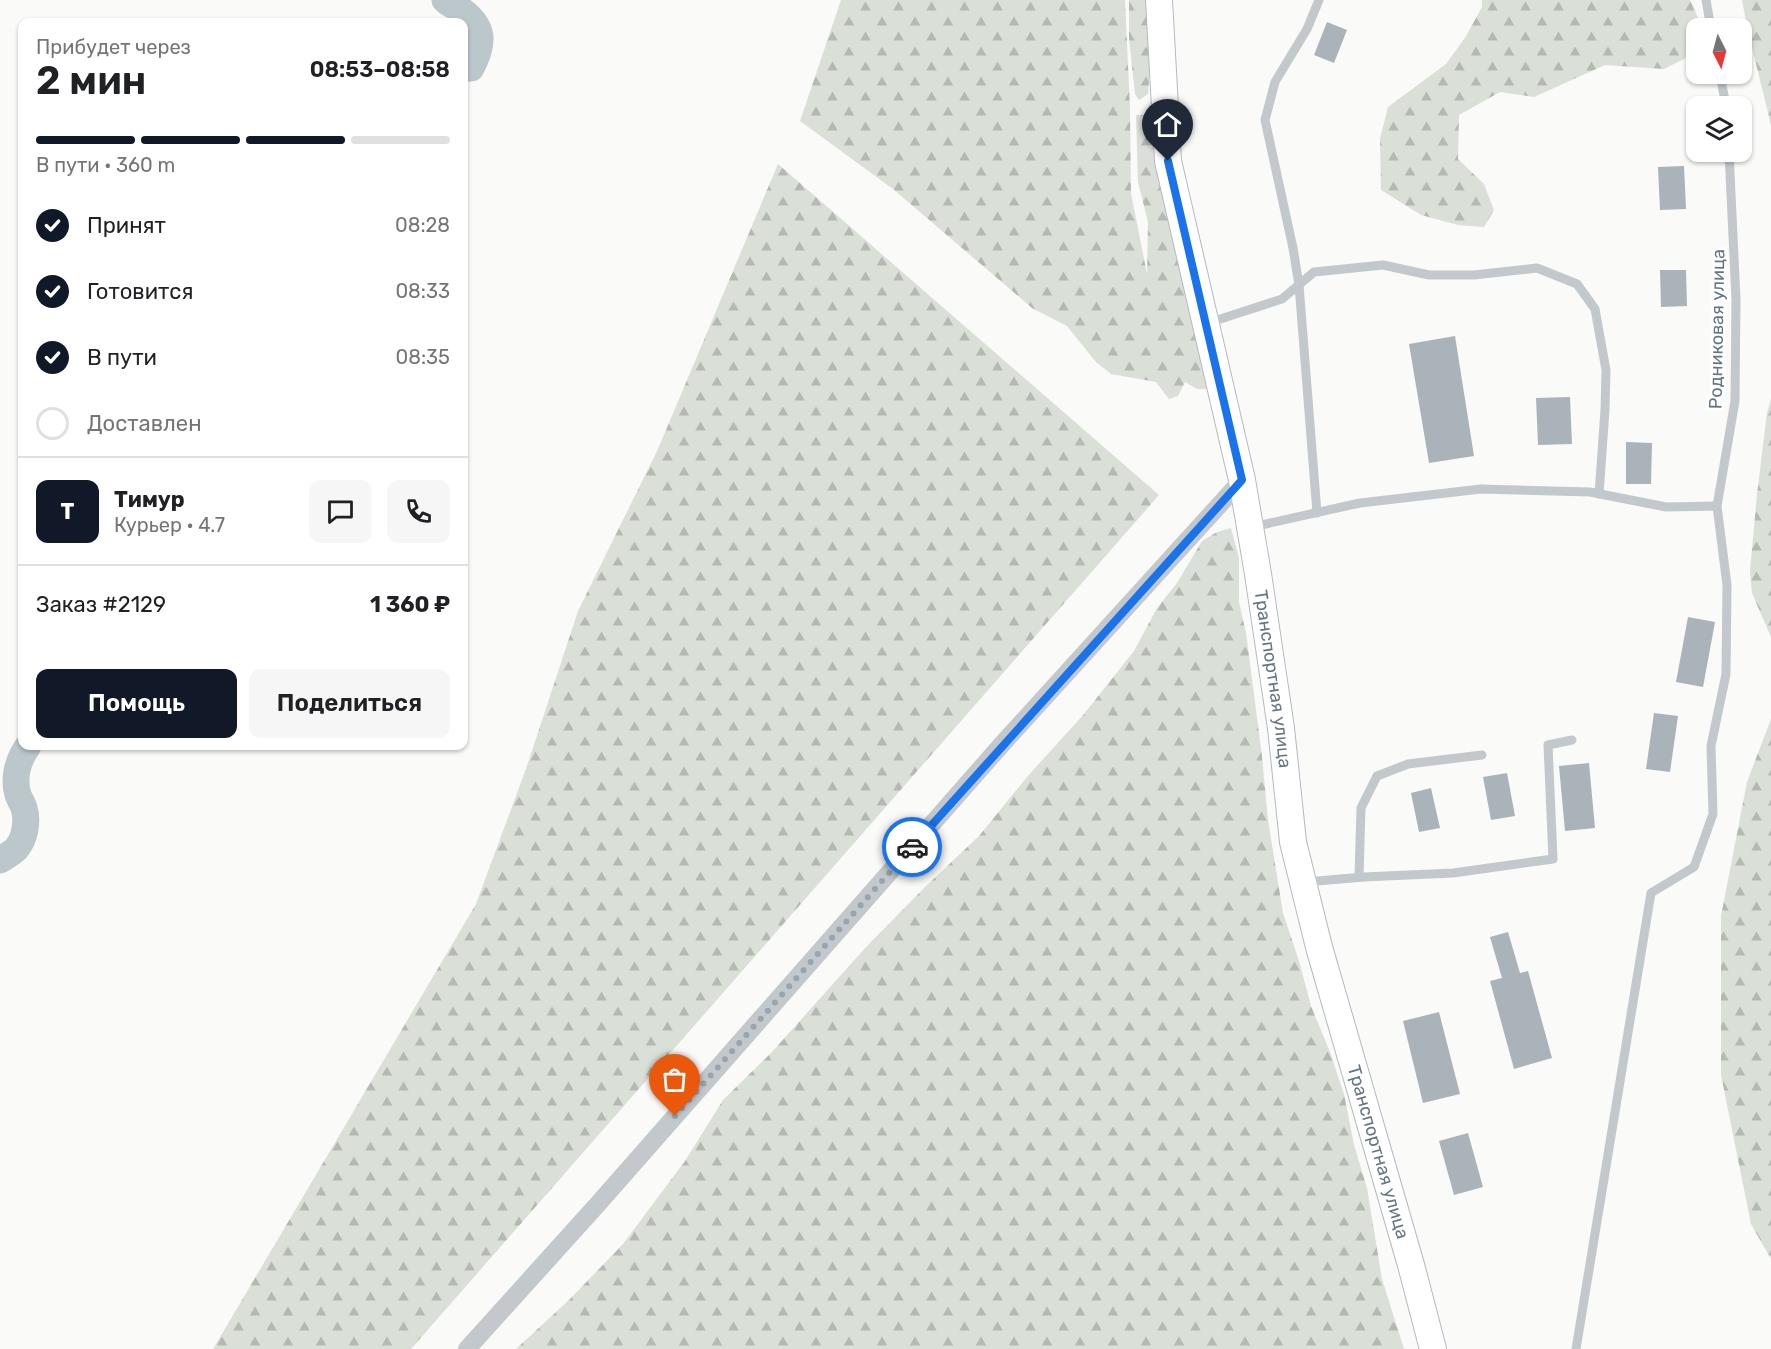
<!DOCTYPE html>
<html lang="ru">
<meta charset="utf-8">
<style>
:root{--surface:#fff;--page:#f6f6f6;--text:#202124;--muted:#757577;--line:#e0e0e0;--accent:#111827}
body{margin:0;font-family:Rubik,sans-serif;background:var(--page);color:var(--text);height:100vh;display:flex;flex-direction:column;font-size:22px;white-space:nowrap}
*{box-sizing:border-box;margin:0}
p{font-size:20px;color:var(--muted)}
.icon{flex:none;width:33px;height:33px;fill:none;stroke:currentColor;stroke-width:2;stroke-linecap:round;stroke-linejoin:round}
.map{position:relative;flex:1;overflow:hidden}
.side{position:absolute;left:18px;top:18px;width:450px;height:732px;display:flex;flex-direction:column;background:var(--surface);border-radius:12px;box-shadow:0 2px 4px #0004}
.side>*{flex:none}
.needle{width:39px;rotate:174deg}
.controls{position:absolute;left:1686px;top:18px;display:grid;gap:12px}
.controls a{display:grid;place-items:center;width:66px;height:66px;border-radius:12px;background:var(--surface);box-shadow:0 2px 4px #0004;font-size:30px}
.pin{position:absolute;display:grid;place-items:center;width:51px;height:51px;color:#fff;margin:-62px -26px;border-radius:50% 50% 50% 0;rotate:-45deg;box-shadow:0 0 6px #0007}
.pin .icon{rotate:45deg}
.courier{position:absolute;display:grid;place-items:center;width:60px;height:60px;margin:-30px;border:4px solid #1a73e8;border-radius:50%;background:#fff;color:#222;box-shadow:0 2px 8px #0007}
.overview em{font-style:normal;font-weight:600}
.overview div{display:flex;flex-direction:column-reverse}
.overview{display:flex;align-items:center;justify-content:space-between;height:102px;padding:0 18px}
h1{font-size:39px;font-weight:600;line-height:45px}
.bar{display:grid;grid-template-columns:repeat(4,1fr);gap:9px 6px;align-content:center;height:72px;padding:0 18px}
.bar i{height:8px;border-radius:4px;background:var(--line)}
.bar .current{background:var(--accent)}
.bar p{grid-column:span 4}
.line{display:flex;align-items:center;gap:15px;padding:0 18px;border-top:2px solid var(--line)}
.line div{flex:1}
.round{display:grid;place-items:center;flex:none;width:63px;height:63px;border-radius:12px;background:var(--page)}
ol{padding:0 18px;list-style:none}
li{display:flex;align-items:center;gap:18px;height:66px}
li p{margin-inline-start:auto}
li .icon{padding:6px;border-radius:50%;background:var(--accent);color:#fff;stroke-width:4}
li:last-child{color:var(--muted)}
li i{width:33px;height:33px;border:3px solid var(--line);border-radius:50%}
.button{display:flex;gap:12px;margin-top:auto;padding:12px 18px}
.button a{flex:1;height:69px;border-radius:12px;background:var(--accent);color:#fff;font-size:24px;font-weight:600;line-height:69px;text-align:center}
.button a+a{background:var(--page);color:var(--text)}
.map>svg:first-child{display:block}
</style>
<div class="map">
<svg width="1771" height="1349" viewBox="0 0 1771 1349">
<defs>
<pattern id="forest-firs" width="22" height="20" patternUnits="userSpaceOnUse" patternTransform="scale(1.5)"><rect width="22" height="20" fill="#dadfd7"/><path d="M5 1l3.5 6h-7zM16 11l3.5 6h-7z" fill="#b4b9b4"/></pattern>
</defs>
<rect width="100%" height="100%" fill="#fafaf8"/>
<g fill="url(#forest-firs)">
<polygon points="841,0 1125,0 1130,108 1131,193 1147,274 1148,222 1138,182 1136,115 1147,115 1153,130 1154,161 1209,375 1206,389 1197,389 1185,382 1178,396 1169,399 1156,382 1111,374 1095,361 1067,326 1032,308 893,189 800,121"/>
<polygon points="1129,0 1149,0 1153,33 1148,94 1139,100 1135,94 1129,39"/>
<polygon points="1482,0 1690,0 1698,18 1699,28 1696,28 1696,53 1664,69 1605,65 1534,97 1500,92 1459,115 1458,159 1484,184 1494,210 1484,227 1458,225 1421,215 1381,190 1380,139 1388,107 1446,64 1465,38 1482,7"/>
<path d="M1742 0H1771V126C1762 84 1749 42 1742 0Z"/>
<polygon points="778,164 1159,495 411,1349 213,1349 476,904 527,766 578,611 658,449"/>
<polygon points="1771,399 1771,637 1752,593 1750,571 1757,494 1767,413"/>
<polygon points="1231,528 1239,558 1239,602 1246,633 1262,756 1268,820 1283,913 1299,961 1311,1006 1330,1052 1344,1094 1354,1145 1367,1188 1382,1279 1404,1349 516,1349 569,1300 623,1244 685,1161 723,1100 771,1053 867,946 924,888 979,836 1027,777 1084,714 1134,651 1157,608 1177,583 1202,541 1217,532"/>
<polygon points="1771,719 1771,1259 1751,1224 1721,1075 1721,916 1747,782"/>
</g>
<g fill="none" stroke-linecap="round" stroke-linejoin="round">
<g stroke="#bbc7cb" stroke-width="27">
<path d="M445 0C450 5 455 6 461 10 485 27 484 44 471 68L464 69"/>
<path d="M0 860C5 857 12 853 16 849 25 839 28 821 24 808 23 804 20 800 18 795 13 778 18 760 28 746"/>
</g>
</g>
<g fill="#aab3b9">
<polygon points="1327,22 1347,30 1334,63 1314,55"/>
<polygon points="1684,166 1686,209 1660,210 1658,167"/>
<polygon points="1660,270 1686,270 1687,306 1661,307"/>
<polygon points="1455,336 1474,456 1429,463 1409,344"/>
<polygon points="1570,397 1572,444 1538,445 1536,398"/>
<polygon points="1626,442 1652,443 1651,484 1626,484"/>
<polygon points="1688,617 1715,622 1703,687 1676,682"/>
<polygon points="1654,713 1678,716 1670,772 1646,769"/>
<polygon points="1589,763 1595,828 1565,831 1559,766"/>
<polygon points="1507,773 1515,816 1491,820 1483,777"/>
<polygon points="1431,788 1440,828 1419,832 1411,793"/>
<polygon points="1508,932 1520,973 1528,971 1552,1058 1514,1069 1490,981 1502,978 1490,937"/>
<polygon points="1439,1012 1460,1094 1423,1103 1403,1021"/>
<polygon points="1468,1133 1483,1187 1454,1195 1439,1141"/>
</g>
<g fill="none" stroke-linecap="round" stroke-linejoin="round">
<g stroke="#b3babf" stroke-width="28">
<g id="secondary">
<path id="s1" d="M1159 0 1168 161 1242 480 1258 574 1281 728 1293 842 1319 947 1411 1265 1433 1349"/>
</g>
</g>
<g stroke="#c3c8cc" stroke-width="9">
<polyline points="1706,0 1711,28"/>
<polyline points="1720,74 1726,106"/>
<polyline points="1208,323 1282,299 1314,272 1383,265 1429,275 1474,275 1537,268 1577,284 1595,309 1606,370 1605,410 1599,494"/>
<polyline points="1717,506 1735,401 1736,299 1729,152"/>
<polyline points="1317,513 1299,285 1293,248 1265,120 1275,82 1307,29 1319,0"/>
<polyline points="1252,527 1360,503 1481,489 1590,492 1666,507 1717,506 1727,585 1726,674 1711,746 1713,814 1694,867 1651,893 1576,1349"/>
<polyline points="1359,877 1361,808 1377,776 1408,764 1482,755"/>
<polyline points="1305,882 1364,877 1453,873 1553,859 1548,745 1572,740"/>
</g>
<polyline stroke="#c3c8cc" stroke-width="18" points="467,1349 597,1205 1004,742 1242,480"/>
<use href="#secondary" stroke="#fff" stroke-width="26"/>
</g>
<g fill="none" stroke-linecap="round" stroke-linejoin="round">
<polyline stroke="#99a4ac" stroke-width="6" stroke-dasharray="0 10.8" points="675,1116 912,847"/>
<polyline stroke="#1a73e8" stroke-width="8" points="912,847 1242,480 1168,161"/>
</g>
<g text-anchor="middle" stroke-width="6" stroke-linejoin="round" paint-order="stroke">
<g font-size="18" fill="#657683" stroke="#fff">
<text transform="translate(1717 329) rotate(-89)" y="6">Родниковая улица</text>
<text dy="6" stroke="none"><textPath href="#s1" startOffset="690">Транспортная улица</textPath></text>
<text dy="6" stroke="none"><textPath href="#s1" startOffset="1176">Транспортная улица</textPath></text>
</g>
</g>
</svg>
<div class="controls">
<a><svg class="needle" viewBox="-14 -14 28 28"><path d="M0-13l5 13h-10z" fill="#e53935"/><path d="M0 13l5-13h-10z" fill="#757577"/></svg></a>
<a><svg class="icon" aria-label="layers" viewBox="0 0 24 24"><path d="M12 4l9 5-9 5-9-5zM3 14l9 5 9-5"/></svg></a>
</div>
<div class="pin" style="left:675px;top:1116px;background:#ea580c"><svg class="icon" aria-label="bag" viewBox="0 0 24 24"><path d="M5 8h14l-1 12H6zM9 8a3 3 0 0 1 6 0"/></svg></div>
<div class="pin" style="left:1168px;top:161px;background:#1f2937"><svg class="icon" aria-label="home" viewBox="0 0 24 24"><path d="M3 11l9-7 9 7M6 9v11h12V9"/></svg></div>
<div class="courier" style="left:912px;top:847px"><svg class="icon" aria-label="car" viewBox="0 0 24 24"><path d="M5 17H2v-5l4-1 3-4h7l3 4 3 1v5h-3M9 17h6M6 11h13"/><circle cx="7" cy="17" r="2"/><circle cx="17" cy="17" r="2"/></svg></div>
<section class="side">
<div class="overview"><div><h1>2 мин</h1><p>Прибудет через</p></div><em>08:53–08:58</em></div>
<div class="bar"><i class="current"></i><i class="current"></i><i class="current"></i><i></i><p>В пути · 360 m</p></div>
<ol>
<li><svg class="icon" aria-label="check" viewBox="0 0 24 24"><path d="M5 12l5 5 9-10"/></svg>Принят<p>08:28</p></li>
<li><svg class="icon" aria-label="check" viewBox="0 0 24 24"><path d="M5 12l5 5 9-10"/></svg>Готовится<p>08:33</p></li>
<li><svg class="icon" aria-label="check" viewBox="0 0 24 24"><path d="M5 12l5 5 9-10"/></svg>В пути<p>08:35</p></li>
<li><i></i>Доставлен</li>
</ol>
<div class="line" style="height:108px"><b class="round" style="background:var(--accent);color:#fff">Т</b><div><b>Тимур</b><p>Курьер · 4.7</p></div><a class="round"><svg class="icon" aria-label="chat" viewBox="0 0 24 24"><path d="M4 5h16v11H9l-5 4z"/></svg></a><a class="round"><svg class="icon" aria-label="phone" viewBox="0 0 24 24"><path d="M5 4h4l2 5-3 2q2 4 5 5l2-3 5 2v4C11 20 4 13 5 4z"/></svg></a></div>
<div class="line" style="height:78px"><div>Заказ #2129</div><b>1 360 ₽</b></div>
<div class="button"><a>Помощь</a><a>Поделиться</a></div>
</section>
</div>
